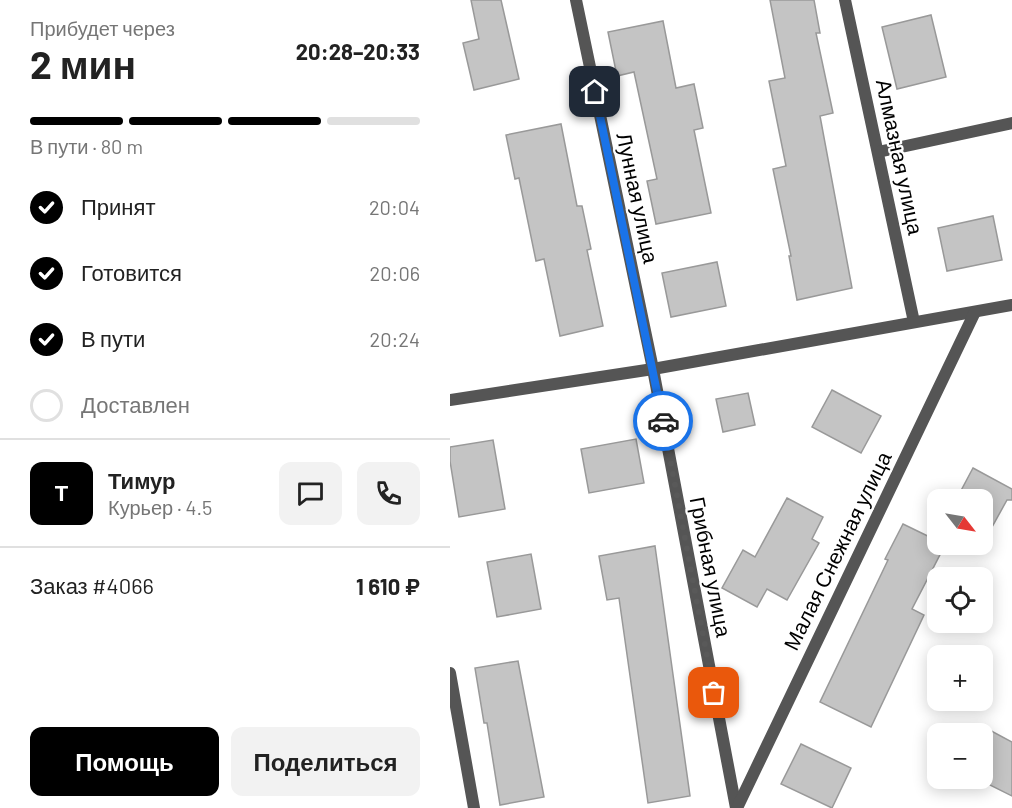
<!DOCTYPE html>
<html lang="ru">
<meta charset="utf-8">
<style>
:root{--surface:#fff;--page:#f2f2f2;--text:#222;--muted:#767676;--line:#e0e0e0;--accent:#000}
body{margin:0;font-family:Barlow,sans-serif;background:var(--page);color:var(--text);height:100vh;display:flex;flex-direction:column;font-size:22px;white-space:nowrap}
*{box-sizing:border-box;margin:0}
p{font-size:20px;color:var(--muted)}
.icon{flex:none;width:33px;height:33px;fill:none;stroke:currentColor;stroke-width:2;stroke-linecap:round;stroke-linejoin:round}
.map{position:relative;flex:1;overflow:hidden}
.sheet{display:flex;flex-direction:column;background:var(--surface);width:450px}
.sheet>*{flex:none}
.needle{width:39px;rotate:121deg}
.buttons{position:absolute;left:477px;top:489px;display:grid;gap:12px}
.buttons a{display:grid;place-items:center;width:66px;height:66px;border-radius:12px;background:var(--surface);box-shadow:0 3px 15px #0003;font-size:30px}
.pin{position:absolute;display:grid;place-items:center;width:51px;height:51px;color:#fff;margin:-26px;border-radius:12px;box-shadow:0 3px 9px #0006}
.courier{position:absolute;display:grid;place-items:center;width:60px;height:60px;margin:-30px;border:4px solid #1a73e8;border-radius:50%;background:#fff;color:#222;box-shadow:0 2px 8px #0007}
.summary em{font-style:normal;font-weight:700}
.summary div{display:flex;flex-direction:column-reverse}
.summary{display:flex;align-items:center;justify-content:space-between;height:102px;padding:0 30px}
h1{font-size:39px;font-weight:700;line-height:45px}
.bar{display:grid;grid-template-columns:repeat(4,1fr);gap:9px 6px;align-content:center;height:72px;padding:0 30px}
.bar i{height:8px;border-radius:4px;background:var(--line)}
.bar .current{background:var(--accent)}
.bar p{grid-column:span 4}
.line{display:flex;align-items:center;gap:15px;padding:0 30px;border-top:2px solid var(--line)}
.line div{flex:1}
.round{display:grid;place-items:center;flex:none;width:63px;height:63px;border-radius:12px;background:var(--page)}
ol{padding:0 30px;list-style:none}
li{display:flex;align-items:center;gap:18px;height:66px}
li p{margin-inline-start:auto}
li .icon{padding:6px;border-radius:50%;background:var(--accent);color:#fff;stroke-width:4}
li:last-child{color:var(--muted)}
li i{width:33px;height:33px;border:3px solid var(--line);border-radius:50%}
.primary-button{display:flex;gap:12px;margin-top:auto;padding:12px 30px}
.primary-button a{flex:1;height:69px;border-radius:12px;background:var(--accent);color:#fff;font-size:24px;font-weight:700;line-height:69px;text-align:center}
.primary-button a+a{background:var(--page);color:var(--text)}
main{display:flex;flex:1;min-height:0}
.map>svg:first-child{display:block}
</style>
<main>
<section class="sheet">
<div class="summary"><div><h1>2 мин</h1><p>Прибудет через</p></div><em>20:28–20:33</em></div>
<div class="bar"><i class="current"></i><i class="current"></i><i class="current"></i><i></i><p>В пути · 80 m</p></div>
<ol>
<li><svg class="icon" aria-label="check" viewBox="0 0 24 24"><path d="M5 12l5 5 9-10"/></svg>Принят<p>20:04</p></li>
<li><svg class="icon" aria-label="check" viewBox="0 0 24 24"><path d="M5 12l5 5 9-10"/></svg>Готовится<p>20:06</p></li>
<li><svg class="icon" aria-label="check" viewBox="0 0 24 24"><path d="M5 12l5 5 9-10"/></svg>В пути<p>20:24</p></li>
<li><i></i>Доставлен</li>
</ol>
<div class="line" style="height:108px"><b class="round" style="background:var(--accent);color:#fff">Т</b><div><b>Тимур</b><p>Курьер · 4.5</p></div><a class="round"><svg class="icon" aria-label="chat" viewBox="0 0 24 24"><path d="M4 5h16v11H9l-5 4z"/></svg></a><a class="round"><svg class="icon" aria-label="phone" viewBox="0 0 24 24"><path d="M5 4h4l2 5-3 2q2 4 5 5l2-3 5 2v4C11 20 4 13 5 4z"/></svg></a></div>
<div class="line" style="height:78px"><div>Заказ #4066</div><b>1 610 ₽</b></div>
<div class="primary-button"><a>Помощь</a><a>Поделиться</a></div>
</section>
<div class="map">
<svg width="562" height="808" viewBox="0 0 562 808">
<rect width="100%" height="100%" fill="#fff"/>
<g fill="#c4c4c4" stroke="#999" stroke-width="1.5">
<polygon points="21,0 51,0 69,79 24,90 13,43 29,39"/>
<polygon points="320,0 364,0 370,33 366,33 383,113 370,116 402,288 347,300 339,256 341,256 323,169 336,166 319,81 335,78"/>
<polygon points="481,15 496,77 447,89 432,27"/>
<polygon points="213,21 226,88 244,84 253,128 244,130 261,213 206,224 197,181 207,179 184,72 167,76 158,32"/>
<polygon points="111,124 127,206 132,206 141,249 137,250 153,326 110,336 94,259 86,261 69,178 65,179 56,135"/>
<polygon points="543,216 552,260 497,271 488,228"/>
<polygon points="267,262 276,306 221,317 212,273"/>
<polygon points="382,390 431,416 411,453 362,427"/>
<polygon points="298,393 305,425 273,432 266,399"/>
<polygon points="186,439 194,483 139,493 131,449"/>
<polygon points="43,440 55,509 9,517 0,461 0,447"/>
<polygon points="523,468 562,489 562,500 557,500 532,545 532,500 506,500"/>
<polygon points="337,498 373,517 362,539 369,543 337,600 317,589 307,607 272,588 293,550 305,557"/>
<polygon points="453,524 488,541 488,544 495,545 462,609 474,615 421,727 370,702 438,560 435,559"/>
<polygon points="205,546 240,796 198,803 169,598 157,600 149,556"/>
<polygon points="81,554 91,609 47,617 37,562"/>
<polygon points="68,661 94,797 50,805 37,723 34,723 25,668"/>
<polygon points="532,726 562,742 562,796 532,781"/>
<polygon points="351,744 401,768 382,808 331,784"/>
</g>
<g fill="none" stroke-linecap="round" stroke-linejoin="round">
<g stroke="#555" stroke-width="12">
<polyline points="126,0 203,369 286,808"/>
<polyline points="395,0 464,322"/>
<polyline points="428,152 562,123"/>
<polyline points="0,400 203,369 562,305"/>
<polyline points="0,673 24,808"/>
<polyline points="287,808 525,312"/>
</g>
</g>
<g fill="none" stroke-linecap="round" stroke-linejoin="round">
<polyline stroke="#595959" stroke-width="6" stroke-dasharray="0 10.8" points="213,421 264,693"/>
<polyline stroke="#1a73e8" stroke-width="8" points="145,92 213,421"/>
</g>
<g text-anchor="middle" stroke-width="4.5" stroke-linejoin="round" paint-order="stroke">
<g font-size="21" fill="#000" stroke="#fff">
<text transform="translate(449 157) rotate(78)" y="7">Алмазная улица</text>
<text transform="translate(187 198) rotate(78)" y="7">Лунная улица</text>
<text transform="translate(388 551) rotate(-64)" y="7">Малая Снежная улица</text>
<text transform="translate(260 567) rotate(79)" y="7">Грибная улица</text>
</g>
</g>
</svg>
<div class="buttons">
<a><svg class="needle" viewBox="-14 -14 28 28"><path d="M0-13l5 13h-10z" fill="#e53935"/><path d="M0 13l5-13h-10z" fill="#767676"/></svg></a>
<a><svg class="icon" aria-label="locate" viewBox="0 0 24 24"><circle cx="12" cy="12" r="6"/><path d="M12 2v4M12 18v4M2 12h4M18 12h4"/></svg></a>
<a>+</a>
<a>−</a>
</div>
<div class="pin" style="left:264px;top:693px;background:#ea580c"><svg class="icon" aria-label="bag" viewBox="0 0 24 24"><path d="M5 8h14l-1 12H6zM9 8a3 3 0 0 1 6 0"/></svg></div>
<div class="pin" style="left:145px;top:92px;background:#1f2937"><svg class="icon" aria-label="home" viewBox="0 0 24 24"><path d="M3 11l9-7 9 7M6 9v11h12V9"/></svg></div>
<div class="courier" style="left:213px;top:421px"><svg class="icon" aria-label="car" viewBox="0 0 24 24"><path d="M5 17H2v-5l4-1 3-4h7l3 4 3 1v5h-3M9 17h6M6 11h13"/><circle cx="7" cy="17" r="2"/><circle cx="17" cy="17" r="2"/></svg></div>
</div>
</main>
